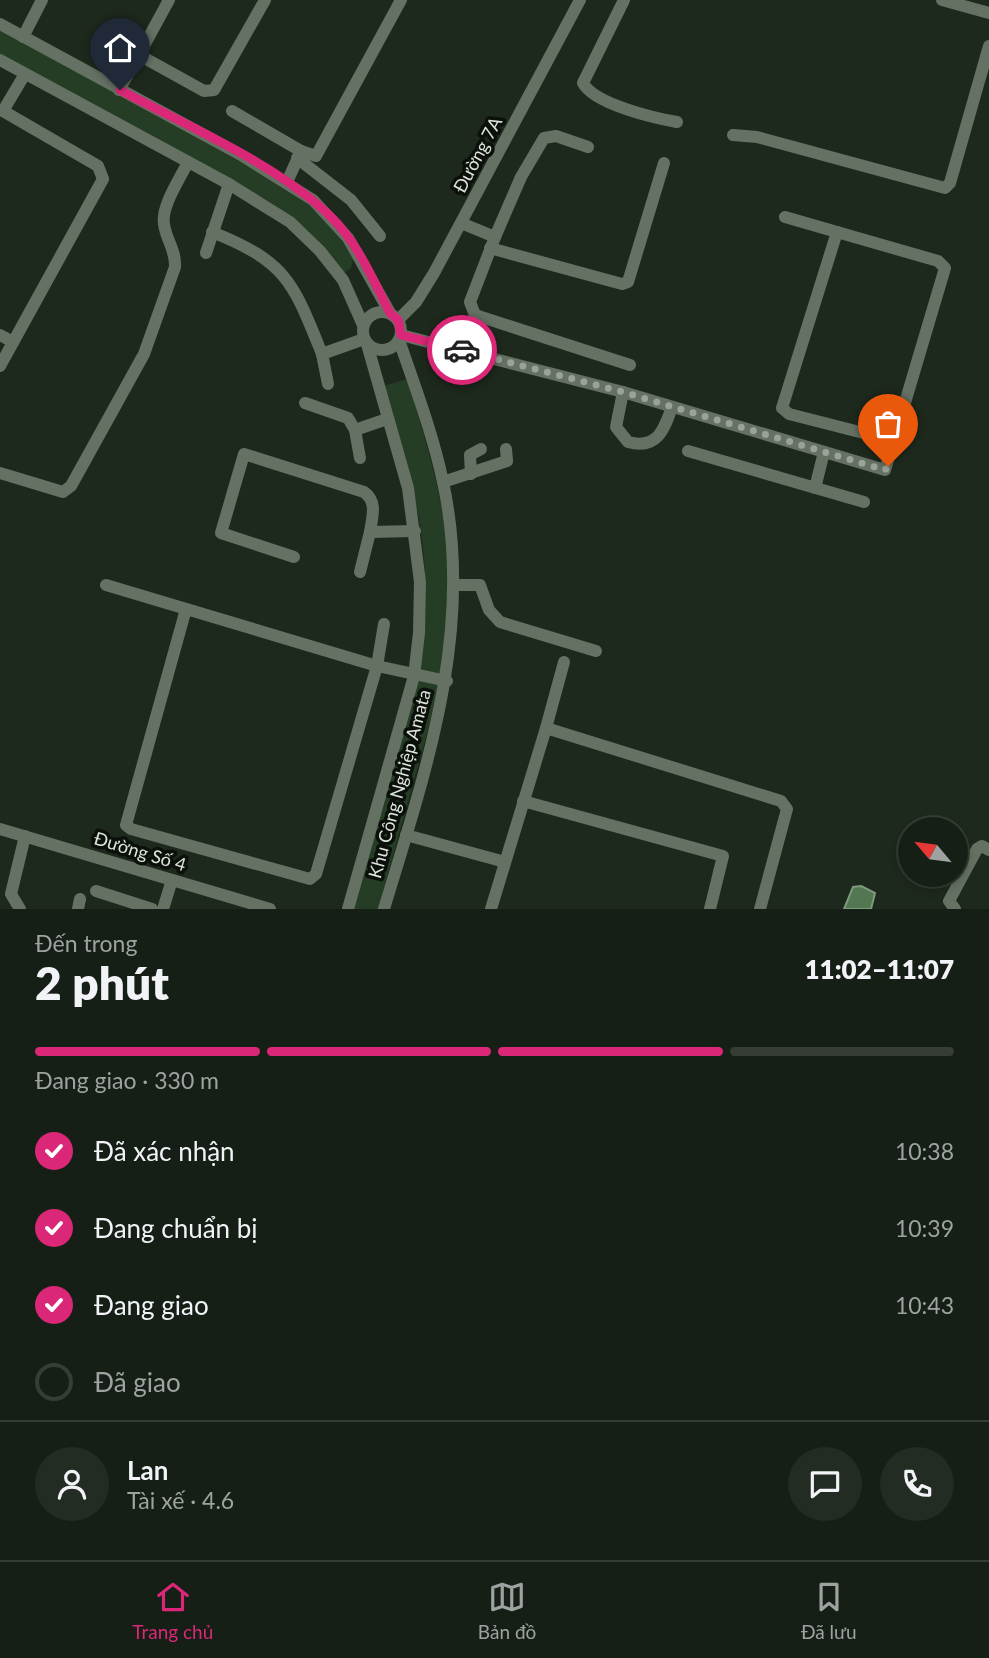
<!DOCTYPE html>
<html lang="vi">
<meta charset="utf-8">
<style>
:root{--surface:#161f16;--page:#232c23;--text:#f1f3f6;--muted:#9ea2a1;--line:#353d35;--accent:#db2777}
body{margin:0;font-family:Lato,sans-serif;background:var(--page);color:var(--text);height:100vh;display:flex;flex-direction:column;font-size:26px;white-space:nowrap}
*{box-sizing:border-box;margin:0}
p{font-size:23px;color:var(--muted)}
.icon{flex:none;width:38px;height:38px;fill:none;stroke:currentColor;stroke-width:2;stroke-linecap:round;stroke-linejoin:round}
.map{position:relative;height:909px;overflow:hidden}
.sheet{display:flex;flex-direction:column;background:var(--surface);flex:1}
.sheet>*{flex:none}
.needle{width:46px;rotate:299deg}
.controls{position:absolute;left:898px;top:817px;display:grid;gap:14px}
.controls a{display:grid;place-items:center;width:70px;height:70px;border-radius:50%;background:var(--surface);box-shadow:0 4px 10px #0003,0 0 0 2px var(--line);font-size:35px}
.pin{position:absolute;display:grid;place-items:center;width:60px;height:60px;color:#fff;margin:-72px -30px;border-radius:50% 50% 50% 0;rotate:-45deg;box-shadow:0 0 7px #0007}
.pin .icon{rotate:45deg}
.courier{position:absolute;display:grid;place-items:center;width:70px;height:70px;margin:-35px;border:5px solid #db2777;border-radius:50%;background:#fff;color:#222;box-shadow:0 2px 9px #0007}
.overview em{font-style:normal;font-weight:800}
.overview div{display:flex;flex-direction:column-reverse}
.overview{display:flex;align-items:center;justify-content:space-between;height:119px;padding:0 35px}
h1{font-size:46px;font-weight:800;line-height:52px}
.bar{display:grid;grid-template-columns:repeat(4,1fr);gap:10px 7px;align-content:center;height:84px;padding:0 35px}
.bar i{height:9px;border-radius:5px;background:var(--line)}
.bar .on{background:var(--accent)}
.bar p{grid-column:span 4}
.line{display:flex;align-items:center;gap:18px;padding:0 35px;border-top:2px solid var(--line)}
.line div{flex:1}
.round{display:grid;place-items:center;flex:none;width:74px;height:74px;border-radius:37px;background:var(--page)}
ol{padding:0 35px;list-style:none}
li{display:flex;align-items:center;gap:21px;height:77px}
li p{margin-inline-start:auto}
li .icon{padding:7px;border-radius:50%;background:var(--accent);color:#fff;stroke-width:4}
li:last-child{color:var(--muted)}
li i{width:38px;height:38px;border:4px solid var(--line);border-radius:50%}
.dock{display:flex;justify-content:space-around;align-items:center;height:98px;border-top:2px solid var(--line);background:var(--surface);font-size:19px;color:var(--muted)}
.dock a{display:grid;justify-items:center;gap:4px}
.dock .on{color:var(--accent)}
.map>svg:first-child{display:block}
</style>
<div class="map">
<svg width="989" height="909" viewBox="0 0 989 909">
<rect width="100%" height="100%" fill="#1e291d"/>
<g fill="#253d25">
<polygon points="0,30 237,160 309,204 329,222 354,257 351,268 344,273 293,218 268,201 0,54"/>
<path d="M407 379C428 447 449 514 449 586 449 616 444 647 442 678L419 674C421 644 425 613 425 582 425 515 402 450 384 386Z"/>
<polygon points="418,680 441,684 378,909 353,909"/>
</g>
<polygon fill="#537851" stroke="#7c997b" stroke-width="2" points="861,886 875,893 871,909 844,909 853,887"/>
<g fill="none" stroke-linecap="round" stroke-linejoin="round">
<g stroke="#647163" stroke-width="12">
<path d="M624 0 583 83C594 104 654 118 677 122"/>
<polyline points="942,0 989,13"/>
<polyline points="0,24 241,155 313,200 348,238 390,313"/>
<polyline points="23,37 42,0"/>
<polyline points="139,55 169,0"/>
<polyline points="0,60 229,184 290,222 320,251 343,280 363,325"/>
<polyline points="119,90 139,55 204,91 214,90 265,0"/>
<polyline points="232,111 301,151 287,182"/>
<polyline points="733,135 757,137 945,188 950,183 989,46"/>
<polyline points="301,151 316,156 401,0"/>
<polyline points="297,158 351,200 380,236"/>
<polyline points="785,217 837,232 782,408 789,414 895,441"/>
<polyline points="461,223 495,237 470,302 475,315 630,365"/>
<path d="M212 232C287 262 293 282 322 354L364 339"/>
<polyline points="495,237 521,177 544,138 556,136 588,147"/>
<polyline points="490,248 622,284 628,282 664,163"/>
<polyline points="206,253 229,184"/>
<circle cx="382" cy="331" r="19"/>
<polyline points="398,320 416,302 434,273 580,0"/>
<polyline points="0,335 13,342"/>
<polyline points="401,335 623,392 885,470 945,268 938,261 837,232"/>
<polyline points="322,354 328,384"/>
<polyline points="0,366 103,179 98,166 3,111 25,74"/>
<path d="M623 392 616 427 628 442C657 450 664 430 672 407"/>
<polyline points="305,403 348,418 355,430"/>
<polyline points="688,451 864,502"/>
<polyline points="360,458 355,430 387,419"/>
<path d="M0 473 63 492 71 486 144 354 175 267C176 250 166 240 164 224 161 206 180 179 188 162"/>
<polyline points="471,474 470,455 481,449"/>
<polyline points="443,482 507,461 506,449"/>
<polyline points="815,488 824,452"/>
<path d="M294 557 221 533 244 454 364 492C378 502 372 517 370 532L415 531"/>
<polyline points="360,572 370,532"/>
<polyline points="106,585 377,666 447,681"/>
<polyline points="454,585 480,585 489,610 500,622 596,651"/>
<polyline points="186,609 126,825 131,829 310,879 316,874 377,666 384,624"/>
<polyline points="546,728 564,662"/>
<polyline points="523,801 723,856 710,909"/>
<polyline points="0,829 270,909"/>
<polyline points="406,835 505,862"/>
<polyline points="96,891 152,909"/>
<polyline points="20,909 11,894 25,836"/>
<polyline points="78,909 80,899"/>
<polyline points="163,909 172,880"/>
<polyline points="348,909 414,676 419,633 420,582 408,488 367,344"/>
<path d="M384 909C426 770 475 629 443 482 433 434 415 387 399 340"/>
<polyline points="491,909 546,728 781,801 787,809 760,909"/>
<polyline points="955,909 949,901 977,849 982,846 989,850"/>
</g>
</g>
<g fill="none" stroke-linecap="round" stroke-linejoin="round">
<polyline stroke="#9aa39a" stroke-width="7" stroke-dasharray="0 12.6" points="462,350 623,392 885,470 888,466"/>
<path stroke="#db2777" stroke-width="9" d="M120 90C185 125 279 165 331 217 358 243 373 280 390 313L398 320 401 335 462 350"/>
</g>
<g text-anchor="middle" stroke-width="7" stroke-linejoin="round" paint-order="stroke">
<g font-size="18" fill="#dde5dd" stroke="#0b100b">
<text transform="translate(478 155) rotate(-62)" y="6">Đường 7A</text>
<text transform="translate(400 784) rotate(-75)" y="6">Khu Công Nghiệp Amata</text>
<text transform="translate(140 852) rotate(17)" y="6">Đường Số 4</text>
</g>
</g>
</svg>
<div class="controls">
<a><svg class="needle" viewBox="-14 -14 28 28"><path d="M0-13l5 13h-10z" fill="#e53935"/><path d="M0 13l5-13h-10z" fill="#9ea2a1"/></svg></a>
</div>
<div class="pin" style="left:888px;top:466px;background:#ea580c"><svg class="icon" aria-label="bag" viewBox="0 0 24 24"><path d="M5 8h14l-1 12H6zM9 8a3 3 0 0 1 6 0"/></svg></div>
<div class="pin" style="left:120px;top:90px;background:#1f2937"><svg class="icon" aria-label="home" viewBox="0 0 24 24"><path d="M3 11l9-7 9 7M6 9v11h12V9"/></svg></div>
<div class="courier" style="left:462px;top:350px"><svg class="icon" aria-label="car" viewBox="0 0 24 24"><path d="M5 17H2v-5l4-1 3-4h7l3 4 3 1v5h-3M9 17h6M6 11h13"/><circle cx="7" cy="17" r="2"/><circle cx="17" cy="17" r="2"/></svg></div>
</div>
<section class="sheet">
<div class="overview"><div><h1>2 phút</h1><p>Đến trong</p></div><em>11:02–11:07</em></div>
<div class="bar"><i class="on"></i><i class="on"></i><i class="on"></i><i></i><p>Đang giao · 330 m</p></div>
<ol>
<li><svg class="icon" aria-label="check" viewBox="0 0 24 24"><path d="M5 12l5 5 9-10"/></svg>Đã xác nhận<p>10:38</p></li>
<li><svg class="icon" aria-label="check" viewBox="0 0 24 24"><path d="M5 12l5 5 9-10"/></svg>Đang chuẩn bị<p>10:39</p></li>
<li><svg class="icon" aria-label="check" viewBox="0 0 24 24"><path d="M5 12l5 5 9-10"/></svg>Đang giao<p>10:43</p></li>
<li><i></i>Đã giao</li>
</ol>
<div class="line" style="height:126px"><a class="round"><svg class="icon" aria-label="person" viewBox="0 0 24 24"><circle cx="12" cy="8" r="4"/><path d="M4 21q1-7 8-7t8 7"/></svg></a><div><b>Lan</b><p>Tài xế · 4.6</p></div><a class="round"><svg class="icon" aria-label="chat" viewBox="0 0 24 24"><path d="M4 5h16v11H9l-5 4z"/></svg></a><a class="round"><svg class="icon" aria-label="phone" viewBox="0 0 24 24"><path d="M5 4h4l2 5-3 2q2 4 5 5l2-3 5 2v4C11 20 4 13 5 4z"/></svg></a></div>
</section>
<nav class="dock">
<a class="on"><svg class="icon" aria-label="home" viewBox="0 0 24 24"><path d="M3 11l9-7 9 7M6 9v11h12V9"/></svg>Trang chủ</a>
<a><svg class="icon" aria-label="map" viewBox="0 0 24 24"><path d="M3 6l6-2 6 2 6-2v14l-6 2-6-2-6 2zM9 4v14M15 6v14"/></svg>Bản đồ</a>
<a><svg class="icon" aria-label="saved" viewBox="0 0 24 24"><path d="M7 4h10v16l-5-4-5 4z"/></svg>Đã lưu</a>
</nav>
